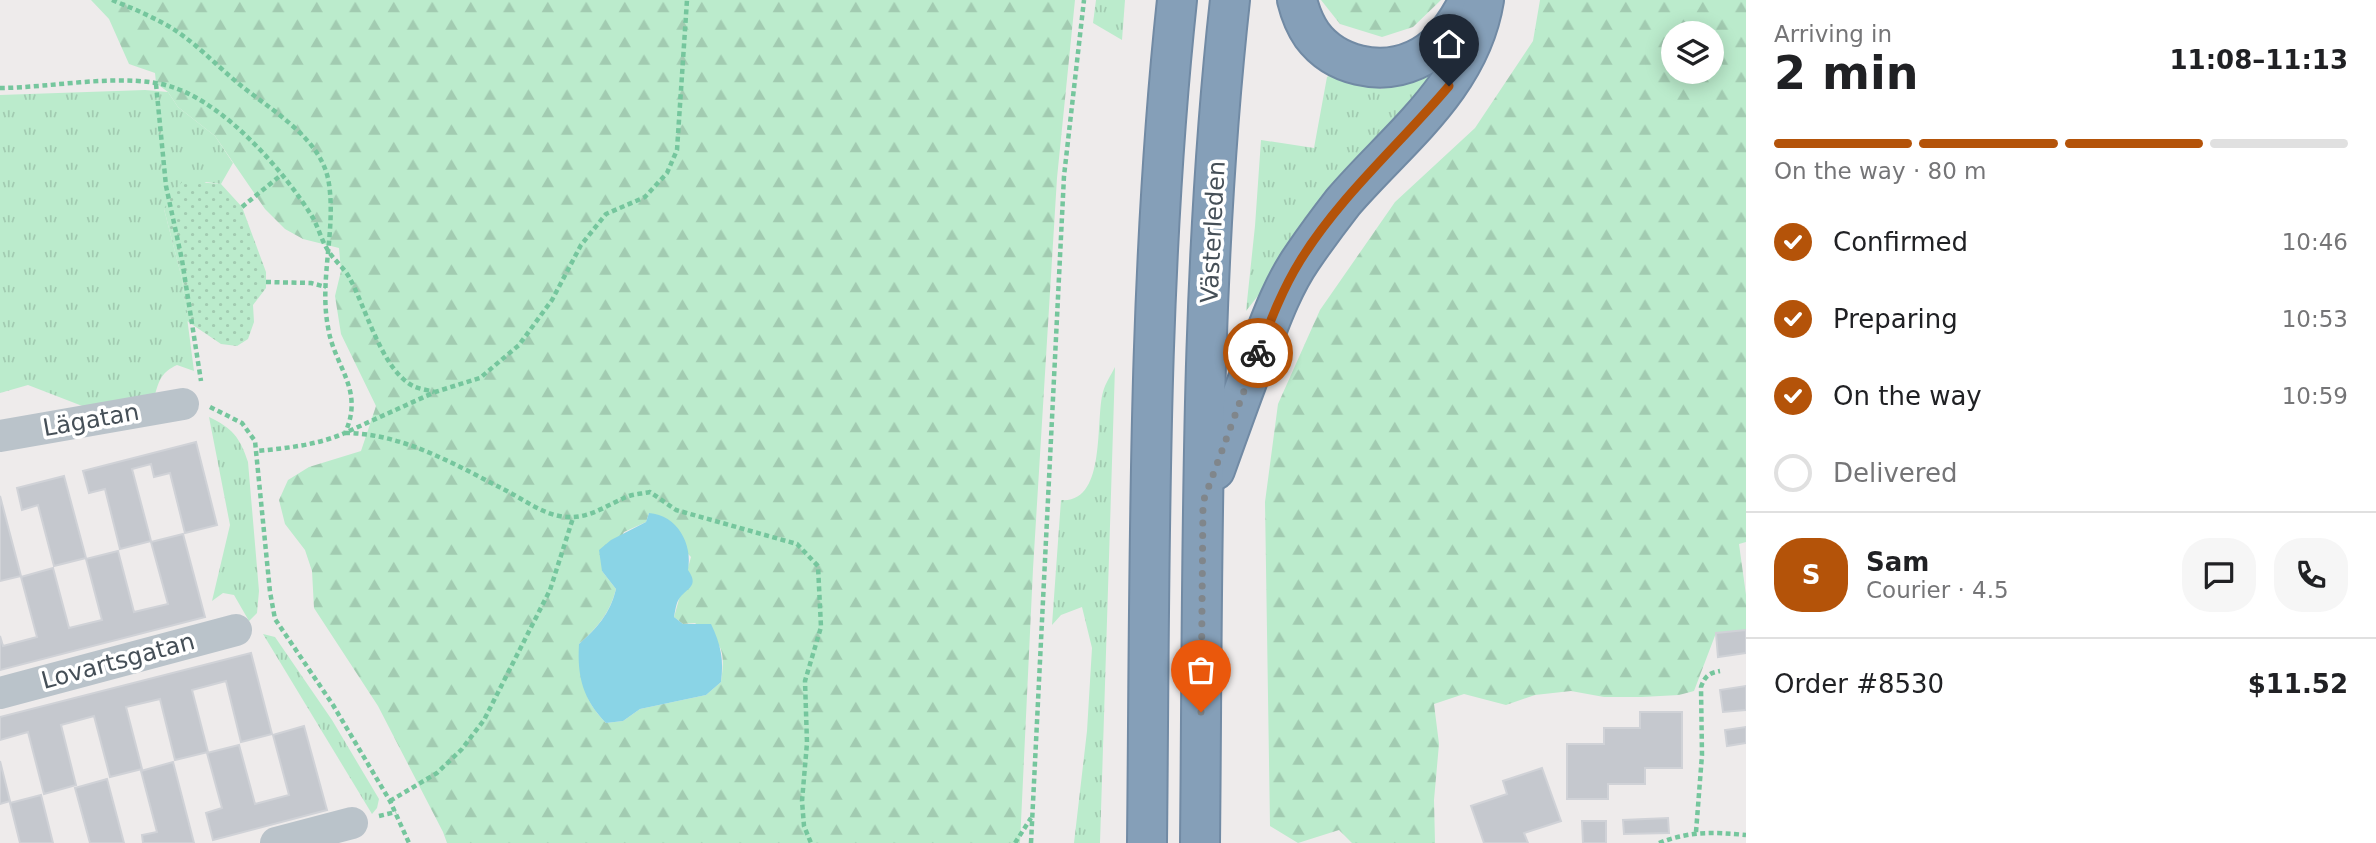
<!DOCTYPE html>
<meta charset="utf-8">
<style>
:root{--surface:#fff;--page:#f6f6f6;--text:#202124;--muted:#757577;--line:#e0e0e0;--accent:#b45309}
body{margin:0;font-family:"DejaVu Sans",sans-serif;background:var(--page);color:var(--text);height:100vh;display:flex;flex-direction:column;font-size:26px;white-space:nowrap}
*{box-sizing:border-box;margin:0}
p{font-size:23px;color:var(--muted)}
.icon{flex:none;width:38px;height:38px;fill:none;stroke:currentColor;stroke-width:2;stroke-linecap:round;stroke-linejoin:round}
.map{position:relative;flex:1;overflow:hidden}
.drawer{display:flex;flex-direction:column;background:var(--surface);width:630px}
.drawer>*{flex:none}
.buttons{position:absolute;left:1661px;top:21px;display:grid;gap:14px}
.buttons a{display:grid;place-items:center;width:63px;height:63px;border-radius:50%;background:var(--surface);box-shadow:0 4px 18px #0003;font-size:35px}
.pin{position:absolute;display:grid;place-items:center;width:60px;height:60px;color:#fff;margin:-72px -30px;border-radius:50% 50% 50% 0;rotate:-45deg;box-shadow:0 0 7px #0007}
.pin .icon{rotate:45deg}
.courier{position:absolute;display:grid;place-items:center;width:70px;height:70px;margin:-35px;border:5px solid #b45309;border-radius:50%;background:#fff;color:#222;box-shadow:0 2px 9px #0007}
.overview em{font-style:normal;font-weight:600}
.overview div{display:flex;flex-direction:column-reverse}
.overview{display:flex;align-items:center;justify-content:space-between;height:119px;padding:0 28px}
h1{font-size:46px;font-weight:600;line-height:52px}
.bar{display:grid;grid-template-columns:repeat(4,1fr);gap:10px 7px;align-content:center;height:84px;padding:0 28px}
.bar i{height:9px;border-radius:5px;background:var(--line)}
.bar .current{background:var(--accent)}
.bar p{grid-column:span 4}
.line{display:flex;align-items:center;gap:18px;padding:0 28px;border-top:2px solid var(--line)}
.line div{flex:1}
.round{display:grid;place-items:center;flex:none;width:74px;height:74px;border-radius:28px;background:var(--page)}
ol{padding:0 28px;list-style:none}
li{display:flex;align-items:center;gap:21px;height:77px}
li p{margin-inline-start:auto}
li .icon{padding:7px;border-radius:50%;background:var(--accent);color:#fff;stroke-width:4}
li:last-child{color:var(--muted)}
li i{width:38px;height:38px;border:4px solid var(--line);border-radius:50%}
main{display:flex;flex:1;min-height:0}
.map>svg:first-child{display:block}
</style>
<main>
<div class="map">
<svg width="1746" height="843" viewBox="0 0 1746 843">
<defs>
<pattern id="grass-tufts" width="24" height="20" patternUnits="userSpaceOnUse" patternTransform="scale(1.75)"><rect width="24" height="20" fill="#bbebcc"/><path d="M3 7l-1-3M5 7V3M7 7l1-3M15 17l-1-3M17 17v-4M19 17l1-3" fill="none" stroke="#a2cbb1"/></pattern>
<pattern id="forest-firs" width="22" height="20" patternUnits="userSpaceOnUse" patternTransform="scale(1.75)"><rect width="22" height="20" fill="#bbebcc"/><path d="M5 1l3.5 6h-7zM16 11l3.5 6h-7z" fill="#a2cbb1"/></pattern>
<pattern id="park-dots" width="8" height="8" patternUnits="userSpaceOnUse" patternTransform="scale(1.75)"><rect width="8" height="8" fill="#bbebcc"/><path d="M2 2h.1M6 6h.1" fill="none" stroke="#a2cbb1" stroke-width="1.8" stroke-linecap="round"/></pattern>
</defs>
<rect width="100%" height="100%" fill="#eeebeb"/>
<g fill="url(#grass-tufts)">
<polygon points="1096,0 1125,0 1122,40 1093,23"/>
<polygon points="1449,54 1246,311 1255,226 1261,140 1314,148 1327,77 1334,73 1381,89 1410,78"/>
<path d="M145 90 168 92 178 107 215 136 233 163 221 184 206 182 164 209 182 279 194 371 177 365C162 372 159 380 155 395L103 414 28 385 0 393V95Z"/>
<path d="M1115 367 1100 843H1074L1087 731 1092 648 1082 607 1061 615 1052 625 1061 500C1107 504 1095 420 1103 392 1105 384 1111 375 1115 367Z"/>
<path d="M209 417C232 428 240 437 248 462L259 591 257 613 249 621 234 595 223 593 212 601 230 525Z"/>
<polygon points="263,634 275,637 332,720 379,799 377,808 372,814"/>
</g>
<g fill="url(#forest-firs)" fill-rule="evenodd">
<path d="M91 0H1075L1057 178 1033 569 1020 843H447L443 832 378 706 314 608 312 571 305 550 285 524 279 500 288 480 309 467 361 451 376 406 341 334 335 296 341 271 339 248 303 239 285 229 265 209 215 136 178 107 168 92 156 83 155 73 129 64 109 19ZM649 513 691 557 674 617 683 624 695 623C722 644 726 647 721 682L706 695 640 709 623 721 606 723C581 698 582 678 579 644 597 628 610 613 616 589L602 571 624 532 646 522Z"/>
<polygon points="1321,0 1441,0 1413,27 1382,37 1340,24"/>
<path d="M1540 0H1746V542L1739 544 1746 595V630L1716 633 1694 691 1679 695 1642 697H1604L1571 691 1535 695 1506 705 1464 694 1434 704 1439 744 1434 800 1435 843H1352L1339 830 1298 843 1270 826 1265 502 1278 404 1320 310 1395 202 1475 128 1533 41ZM1673 33H1712V72H1673Z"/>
</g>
<polygon fill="url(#park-dots)" points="183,181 221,184 242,207 266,272 266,288 253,305 254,322 248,339 237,346 221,344 187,321 182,279 164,209 172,194"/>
<path fill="#8ad4e6" d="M649 513C677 515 693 544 688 570 700 587 686 588 679 599 676 603 675 612 674 617L683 624H711C721 645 724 660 721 682L706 695 640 709 623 721 606 723C583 699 577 677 579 644 597 628 610 614 616 589L602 571 599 550 611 540 646 522Z"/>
<g fill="#c5c8ce" stroke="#d0d2d7" stroke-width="2">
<polygon points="196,442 217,525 185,533 170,473 154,477 151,464 132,469 151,541 120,549 105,489 89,493 83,471"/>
<polygon points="64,476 86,558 54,566 38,505 22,510 17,488"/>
<polygon points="0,496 21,576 0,581"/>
<polygon points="183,534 205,617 0,670 0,636 3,646 37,637 21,577 53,568 69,628 102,620 86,559 118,551 134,612 168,604 151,542"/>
<polygon points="1746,630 1746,653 1718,657 1716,633"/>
<polygon points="251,653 272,734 241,742 226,681 192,690 208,752 175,760 160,699 126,707 142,769 110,777 94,716 61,725 76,785 44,794 28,732 0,740 0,717"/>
<polygon points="1746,686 1746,710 1723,712 1720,690"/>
<polygon points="1640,712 1682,712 1682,768 1645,768 1645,784 1608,784 1608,799 1567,799 1567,744 1604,744 1604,728 1640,728"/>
<polygon points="304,726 327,810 213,840 206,813 222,808 207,753 239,745 255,804 289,795 273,735"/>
<polygon points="1746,727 1746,743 1727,746 1725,730"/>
<polygon points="0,761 10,801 0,804"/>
<polygon points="173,762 194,843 143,843 142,835 157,832 141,771"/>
<polygon points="1542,768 1561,821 1524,833 1528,843 1484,843 1471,806 1507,794 1503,781"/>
<polygon points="107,779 124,843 90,843 75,788"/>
<polygon points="41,795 53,843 20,843 10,803"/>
<polygon points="1668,818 1669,833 1624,834 1623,820"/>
<polygon points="1582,821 1606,821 1606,843 1583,843"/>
</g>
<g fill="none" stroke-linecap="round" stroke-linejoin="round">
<g stroke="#718aa4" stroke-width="42">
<g id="highway">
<path d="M1297 0C1300 12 1305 25 1312 35 1335 66 1380 76 1415 60 1441 49 1457 24 1469 0"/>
<path d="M1215 470C1230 428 1245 386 1261 345 1272 316 1284 284 1302 258 1315 239 1329 220 1343 202 1397 139 1470 87 1484 0"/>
<path d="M1147 843C1150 562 1147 280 1177 0"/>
<path d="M1200 843C1203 562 1199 279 1230 0"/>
</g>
</g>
<g stroke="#75c69d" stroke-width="4.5" stroke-dasharray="5 3.5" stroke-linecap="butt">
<path d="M112 0C132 8 151 16 170 27 196 43 216 65 239 84 272 111 323 139 329 184 336 231 319 280 328 327 334 367 365 389 345 433 317 445 288 448 257 451"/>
<polyline points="156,84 166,186 182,260 201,381"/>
<path d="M0 88C51 88 129 71 175 88 227 106 285 172 313 218 319 229 322 242 329 252 335 261 344 268 349 277 366 307 381 369 413 386 419 389 428 390 434 392"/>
<polyline points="242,207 281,175"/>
<polyline points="266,282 311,283 326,287"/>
<polyline points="210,407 242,423 255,441 270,592 275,619 333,705 390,801 409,843"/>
<polyline points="349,431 435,392 480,378 519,345 552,300 581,245 606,214 645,197 667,173 677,150 687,0"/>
<path d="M345 433C402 433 456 465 505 490 525 500 546 517 569 517 589 518 606 506 624 498 632 494 641 494 650 492L676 510 797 544 818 566 821 627 805 681 807 743 802 801 804 826 811 843"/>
<polyline points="390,801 437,773 462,749 484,720 550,590 573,518"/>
<polyline points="379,816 396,812"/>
<path d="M1696 832 1702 755 1701 687C1705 676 1709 673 1720 671"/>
<polyline points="1015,843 1031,818"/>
<polyline points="1031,843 1064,176 1084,0"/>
<path d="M1659 843C1689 831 1714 832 1746 835"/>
</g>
<g stroke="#bac3ca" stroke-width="32">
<polyline points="0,436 183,404"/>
<polyline points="0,693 236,630"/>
<polyline points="276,843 352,823"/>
</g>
<use href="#highway" stroke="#859fb8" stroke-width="38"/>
</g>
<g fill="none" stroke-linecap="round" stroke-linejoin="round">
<polyline stroke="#80868b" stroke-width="7" stroke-dasharray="0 12.6" points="1201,712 1203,502 1258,353"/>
<path stroke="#b45309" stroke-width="9" d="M1258 353C1270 322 1282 290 1300 261 1340 196 1400 144 1449 86"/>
</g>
<g text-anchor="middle" stroke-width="7" stroke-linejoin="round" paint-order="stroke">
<g font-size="24" fill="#454f57" stroke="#fff">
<text transform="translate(1213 232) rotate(-87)" y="8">Västerleden</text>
<text transform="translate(91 420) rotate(-10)" y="8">Lägatan</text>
<text transform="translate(118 661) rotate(-15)" y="8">Lovartsgatan</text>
</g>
</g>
</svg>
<div class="buttons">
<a><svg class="icon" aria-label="layers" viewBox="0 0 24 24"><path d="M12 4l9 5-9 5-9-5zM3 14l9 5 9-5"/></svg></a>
</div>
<div class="pin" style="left:1201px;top:712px;background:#ea580c"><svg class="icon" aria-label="bag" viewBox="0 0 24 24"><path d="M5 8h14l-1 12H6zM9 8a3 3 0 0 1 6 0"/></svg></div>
<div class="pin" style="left:1449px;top:86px;background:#1f2937"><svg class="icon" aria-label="home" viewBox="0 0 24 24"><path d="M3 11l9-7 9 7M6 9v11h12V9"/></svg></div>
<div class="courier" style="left:1258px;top:353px"><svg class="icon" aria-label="bike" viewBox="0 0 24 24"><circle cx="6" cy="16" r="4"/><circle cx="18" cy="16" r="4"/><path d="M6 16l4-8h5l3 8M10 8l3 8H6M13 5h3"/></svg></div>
</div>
<section class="drawer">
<div class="overview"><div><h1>2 min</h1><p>Arriving in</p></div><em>11:08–11:13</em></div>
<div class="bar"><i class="current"></i><i class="current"></i><i class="current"></i><i></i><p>On the way · 80 m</p></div>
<ol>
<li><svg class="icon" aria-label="check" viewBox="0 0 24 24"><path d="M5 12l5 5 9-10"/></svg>Confirmed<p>10:46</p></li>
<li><svg class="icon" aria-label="check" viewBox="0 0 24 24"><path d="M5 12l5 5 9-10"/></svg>Preparing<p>10:53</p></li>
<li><svg class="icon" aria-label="check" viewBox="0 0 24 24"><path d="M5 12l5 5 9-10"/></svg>On the way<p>10:59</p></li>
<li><i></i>Delivered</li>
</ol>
<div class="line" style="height:126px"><b class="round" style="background:var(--accent);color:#fff">S</b><div><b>Sam</b><p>Courier · 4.5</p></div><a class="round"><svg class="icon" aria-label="chat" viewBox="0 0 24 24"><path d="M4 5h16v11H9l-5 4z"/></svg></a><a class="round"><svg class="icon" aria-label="phone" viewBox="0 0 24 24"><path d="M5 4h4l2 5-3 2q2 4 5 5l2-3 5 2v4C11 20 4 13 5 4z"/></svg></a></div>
<div class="line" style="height:91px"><div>Order #8530</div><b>$11.52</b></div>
</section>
</main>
